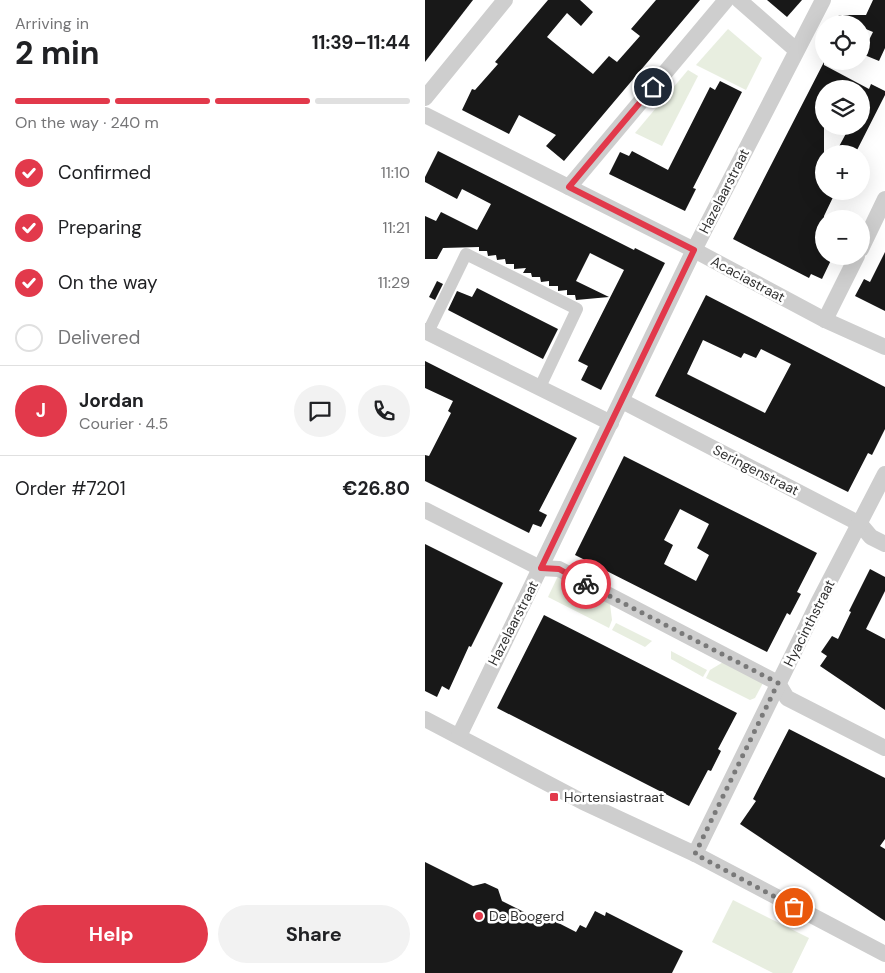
<!DOCTYPE html>
<meta charset="utf-8">
<style>
:root{--surface:#fff;--page:#f2f2f2;--text:#202124;--muted:#757577;--line:#e0e0e0;--accent:#e2394b}
body{margin:0;font-family:"DM Sans",sans-serif;background:var(--page);color:var(--text);height:100vh;display:flex;flex-direction:column;font-size:19px;white-space:nowrap}
*{box-sizing:border-box;margin:0}
p{font-size:16px;color:var(--muted)}
.icon{flex:none;width:28px;height:28px;fill:none;stroke:currentColor;stroke-width:2;stroke-linecap:round;stroke-linejoin:round}
.map{position:relative;flex:1;overflow:hidden}
.details{display:flex;flex-direction:column;background:var(--surface);width:425px}
.details>*{flex:none}
.tools{position:absolute;left:390px;top:15px;display:grid;gap:10px}
.tools a{display:grid;place-items:center;width:55px;height:55px;border-radius:50%;background:var(--surface);box-shadow:0 5px 20px #0002;font-size:25px}
.pin{position:absolute;display:grid;place-items:center;width:42px;height:42px;color:#fff;margin:-21px;border:2px solid #fff;border-radius:50%;box-shadow:0 1px 5px #0007}
.courier{position:absolute;display:grid;place-items:center;width:50px;height:50px;margin:-25px;border:4px solid #e2394b;border-radius:50%;background:#fff;color:#222;box-shadow:0 1px 6px #0007}
.head em{font-style:normal;font-weight:700}
.head div{display:flex;flex-direction:column-reverse}
.head{display:flex;align-items:center;justify-content:space-between;height:85px;padding:0 15px}
h1{font-size:32px;font-weight:700;line-height:38px}
.bar{display:grid;grid-template-columns:repeat(4,1fr);gap:8px 5px;align-content:center;height:60px;padding:0 15px}
.bar i{height:6px;border-radius:4px;background:var(--line)}
.bar .selected{background:var(--accent)}
.bar p{grid-column:span 4}
.line{display:flex;align-items:center;gap:12px;padding:0 15px;border-top:1px solid var(--line)}
.line div{flex:1}
.round{display:grid;place-items:center;flex:none;width:52px;height:52px;border-radius:26px;background:var(--page)}
ol{padding:0 15px;list-style:none}
li{display:flex;align-items:center;gap:15px;height:55px}
li p{margin-inline-start:auto}
li .icon{padding:5px;border-radius:50%;background:var(--accent);color:#fff;stroke-width:4}
li:last-child{color:var(--muted)}
li i{width:28px;height:28px;border:2px solid var(--line);border-radius:50%}
.primary-button{display:flex;gap:10px;margin-top:auto;padding:10px 15px}
.primary-button a{flex:1;height:58px;border-radius:30px;background:var(--accent);color:#fff;font-size:20px;font-weight:700;line-height:58px;text-align:center}
.primary-button a+a{background:var(--page);color:var(--text)}
main{display:flex;flex:1;min-height:0}
.map>svg:first-child{display:block}
</style>
<main>
<section class="details">
<div class="head"><div><h1>2 min</h1><p>Arriving in</p></div><em>11:39–11:44</em></div>
<div class="bar"><i class="selected"></i><i class="selected"></i><i class="selected"></i><i></i><p>On the way · 240 m</p></div>
<ol>
<li><svg class="icon" aria-label="check" viewBox="0 0 24 24"><path d="M5 12l5 5 9-10"/></svg>Confirmed<p>11:10</p></li>
<li><svg class="icon" aria-label="check" viewBox="0 0 24 24"><path d="M5 12l5 5 9-10"/></svg>Preparing<p>11:21</p></li>
<li><svg class="icon" aria-label="check" viewBox="0 0 24 24"><path d="M5 12l5 5 9-10"/></svg>On the way<p>11:29</p></li>
<li><i></i>Delivered</li>
</ol>
<div class="line" style="height:90px"><b class="round" style="background:var(--accent);color:#fff">J</b><div><b>Jordan</b><p>Courier · 4.5</p></div><a class="round"><svg class="icon" aria-label="chat" viewBox="0 0 24 24"><path d="M4 5h16v11H9l-5 4z"/></svg></a><a class="round"><svg class="icon" aria-label="phone" viewBox="0 0 24 24"><path d="M5 4h4l2 5-3 2q2 4 5 5l2-3 5 2v4C11 20 4 13 5 4z"/></svg></a></div>
<div class="line" style="height:65px"><div>Order #7201</div><b>€26.80</b></div>
<div class="primary-button"><a>Help</a><a>Share</a></div>
</section>
<div class="map">
<svg width="460" height="973" viewBox="0 0 460 973">
<rect width="100%" height="100%" fill="#fff"/>
<g fill="#e8eee0">
<polygon points="303,29 337,58 321,90 271,65"/>
<polygon points="263,70 273,76 237,146 210,133"/>
<polygon points="133,576 185,604 187,620 184,628 123,597"/>
<polygon points="191,623 227,641 220,647 187,630"/>
<polygon points="246,651 282,670 278,677 246,659"/>
<polygon points="300,661 339,681 330,698 325,700 281,678 285,670"/>
<polygon points="308,900 384,938 367,973 348,973 287,942"/>
</g>
<g fill="#181818" fill-rule="evenodd">
<polygon points="0,0 48,0 0,62"/>
<polygon points="123,0 155,0 168,12 156,26 142,13 122,37 168,74 184,56 192,62 215,36 206,29 231,0 275,0 139,161 121,146 131,135 94,115 84,134 37,110 47,89 50,90 73,64 70,62"/>
<polygon points="342,0 377,0 362,17"/>
<polygon points="448,0 460,0 460,48 454,61 437,54 448,32 436,27 436,24 431,24 413,15 441,15"/>
<polygon points="399,62 399,65 444,89 446,84 460,91 460,95 430,154 410,154 425,126 436,126 436,89 399,89 399,191 411,191 399,216 399,256 408,256 397,279 386,274 384,278 308,239"/>
<polygon points="295,81 317,92 268,188 271,189 260,211 184,174 195,152 204,156 207,151 243,170 285,87 290,90"/>
<polygon points="13,151 209,250 210,248 240,263 176,390 156,380 163,366 153,361 199,270 165,253 151,281 184,297 151,300 150,295 142,295 142,290 133,291 133,286 124,286 124,281 116,282 115,277 107,277 106,273 98,273 101,268 89,269 89,264 81,264 80,259 72,260 71,255 63,256 62,251 54,251 54,247 18,248 12,259 0,259 0,216 11,221 16,212 52,230 66,204 37,189 32,199 0,182 0,177"/>
<polygon points="460,252 460,311 430,296 439,279 445,282"/>
<polygon points="12,281 18,284 10,300 4,297"/>
<polygon points="52,288 133,329 118,359 23,310 32,291 47,297"/>
<path d="M281 295 460 387V429L447 455 443 453 423 492 230 396ZM278 340 316 358 319 353 331 358 336 349 366 364 340 413 262 374Z"/>
<polygon points="0,361 152,438 114,511 122,515 116,527 108,524 104,533 0,481 0,455 4,456 26,413 23,411 28,401 0,388"/>
<path d="M199 456 392 553 372 592 376 594 365 615 362 613 342 652 150 555ZM255 509 284 524 272 548 284 555 271 581 239 564 248 545 239 540Z"/>
<polygon points="0,544 78,583 46,647 44,646 24,690 17,686 12,697 0,691"/>
<polygon points="445,569 460,577 460,591 441,629 460,639 460,710 395,666 402,656 396,652 407,636 413,639 426,612 424,611"/>
<polygon points="119,615 312,713 293,749 296,751 286,771 283,770 264,806 72,708"/>
<polygon points="364,729 460,778 460,839 455,846 460,849 460,921 315,824 331,801 328,799"/>
<polygon points="0,862 48,886 60,883 73,889 77,901 113,919 116,914 151,932 155,925 161,928 170,911 180,916 181,912 258,951 247,973 0,973"/>
</g>
<g fill="none" stroke-linecap="round" stroke-linejoin="round">
<polyline stroke="#cecece" stroke-width="12" points="3,332 41,254 152,309 115,387"/>
<g stroke="#cecece" stroke-width="16">
<polyline points="314,0 371,50"/>
<polyline points="0,98 80,0"/>
<polyline points="0,115 269,250 400,320 460,347"/>
<polyline points="144,187 301,0"/>
<polyline points="436,249 460,199"/>
<polyline points="400,320 432,256"/>
<polyline points="0,331 186,423"/>
<polyline points="197,401 435,524 446,537 460,544"/>
<polyline points="0,510 115,568 134,569 353,683 362,698 460,748"/>
<polyline points="0,719 158,802 270,854 460,954"/>
<polyline points="34,736 269,250 398,0"/>
<polyline points="270,854 393,603 460,474"/>
</g>
</g>
<g fill="none" stroke-linecap="round" stroke-linejoin="round">
<polyline stroke="#797979" stroke-width="5" stroke-dasharray="0 9" points="161,584 353,683 270,854 369,907"/>
<polyline stroke="#e2394b" stroke-width="6" points="161,584 134,569 116,568 269,250 144,187 228,87"/>
</g>
<g fill="#e2394b" stroke="#fff" stroke-width="2">
<rect x="124" y="792" width="10" height="10" rx="2.5"/>
<circle cx="54" cy="916" r="5"/>
</g>
<g text-anchor="middle" stroke-width="5" stroke-linejoin="round" paint-order="stroke">
<g font-size="14" fill="#313131" stroke="#fff">
<text transform="translate(299 191) rotate(-63)" y="5">Hazelaarstraat</text>
<text transform="translate(323 279) rotate(28)" y="5">Acaciastraat</text>
<text transform="translate(331 470) rotate(27)" y="5">Seringenstraat</text>
<text transform="translate(88 623) rotate(-63)" y="5">Hazelaarstraat</text>
<text transform="translate(384 623) rotate(-63)" y="5">Hyacinthstraat</text>
</g>
<g font-size="14" fill="#313131" stroke="#fff" text-anchor="start">
<text x="139" y="802">Hortensiastraat</text>
<text x="64" y="921">De Boogerd</text>
</g>
</g>
</svg>
<div class="tools">
<a><svg class="icon" aria-label="locate" viewBox="0 0 24 24"><circle cx="12" cy="12" r="6"/><path d="M12 2v4M12 18v4M2 12h4M18 12h4"/></svg></a>
<a><svg class="icon" aria-label="layers" viewBox="0 0 24 24"><path d="M12 4l9 5-9 5-9-5zM3 14l9 5 9-5"/></svg></a>
<a>+</a>
<a>−</a>
</div>
<div class="pin" style="left:369px;top:907px;background:#ea580c"><svg class="icon" aria-label="bag" viewBox="0 0 24 24"><path d="M5 8h14l-1 12H6zM9 8a3 3 0 0 1 6 0"/></svg></div>
<div class="pin" style="left:228px;top:87px;background:#1f2937"><svg class="icon" aria-label="home" viewBox="0 0 24 24"><path d="M3 11l9-7 9 7M6 9v11h12V9"/></svg></div>
<div class="courier" style="left:161px;top:584px"><svg class="icon" aria-label="bike" viewBox="0 0 24 24"><circle cx="6" cy="16" r="4"/><circle cx="18" cy="16" r="4"/><path d="M6 16l4-8h5l3 8M10 8l3 8H6M13 5h3"/></svg></div>
</div>
</main>
